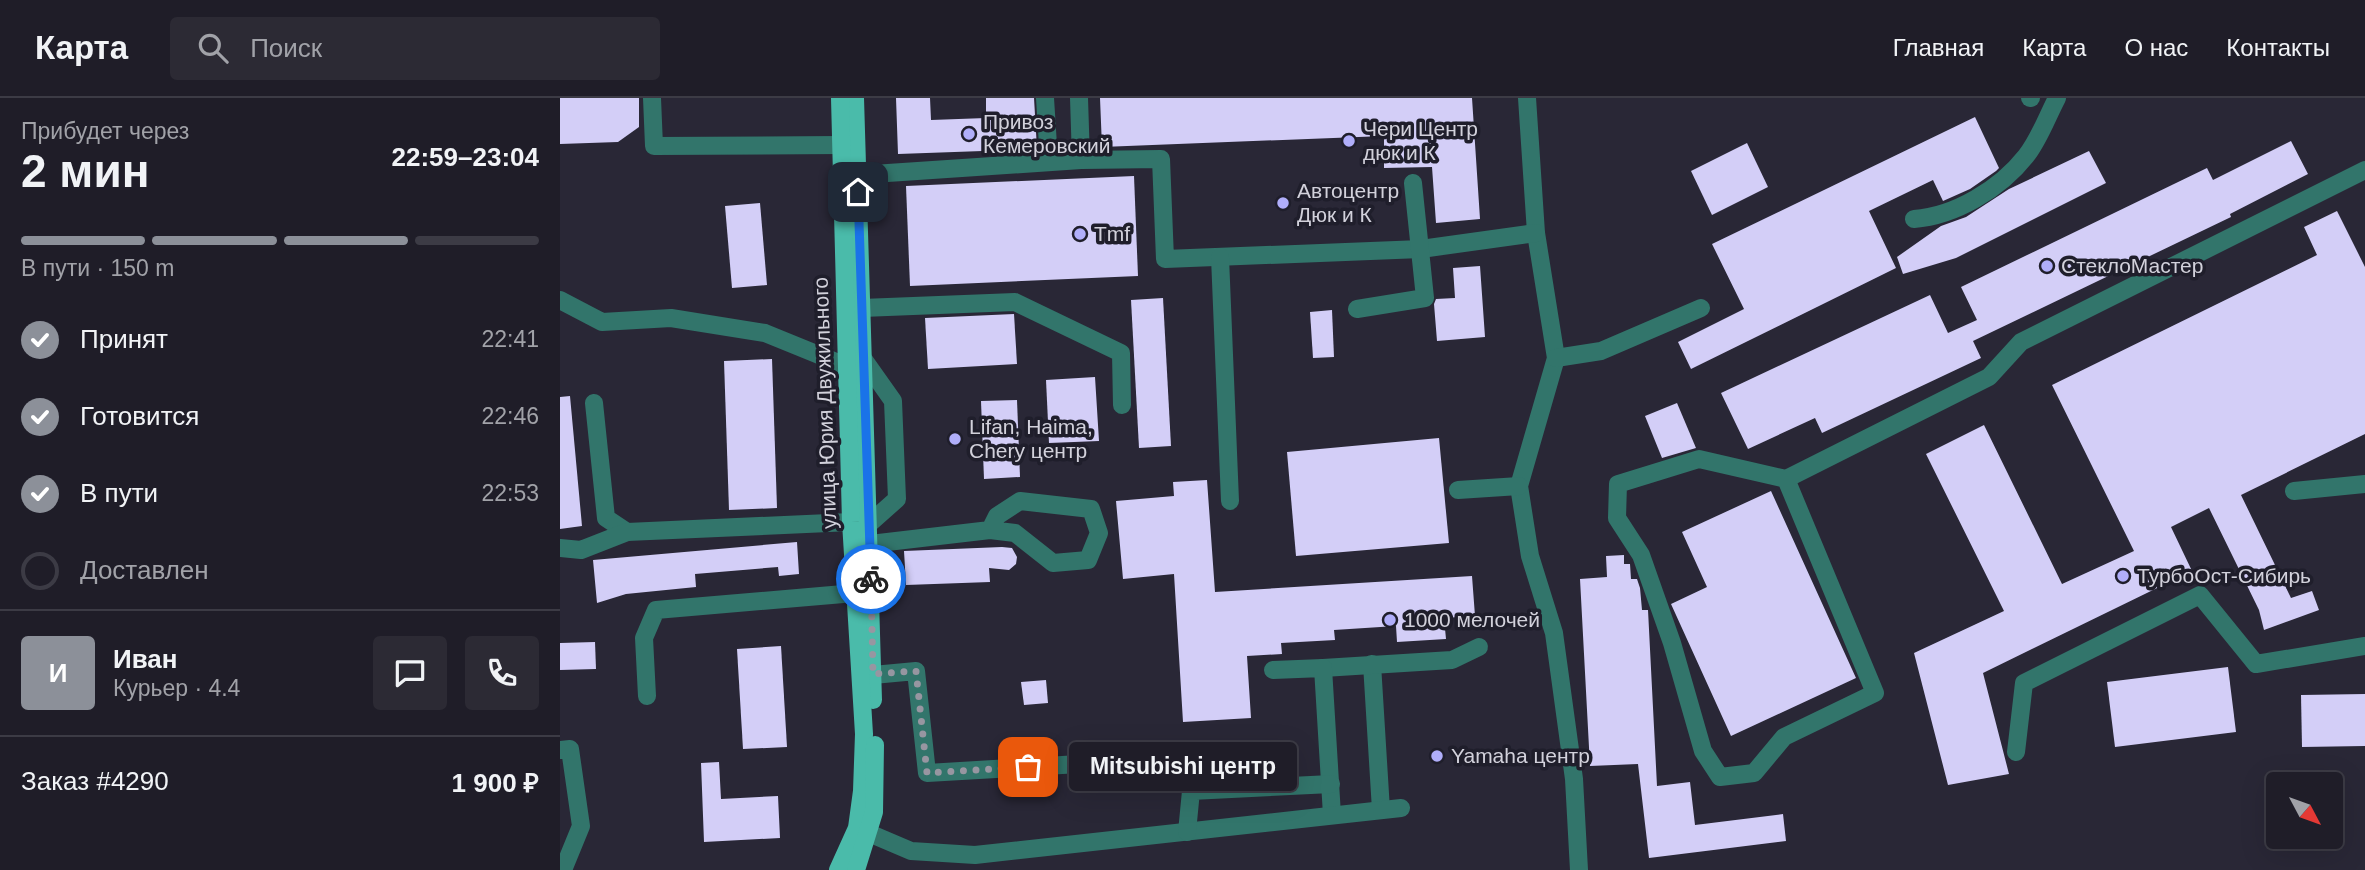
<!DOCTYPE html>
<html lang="ru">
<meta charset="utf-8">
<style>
:root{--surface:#1f1d28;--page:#2c2a34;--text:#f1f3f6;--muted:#a1a2a8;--line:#3c3b45;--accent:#8c9099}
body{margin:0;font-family:Arial,sans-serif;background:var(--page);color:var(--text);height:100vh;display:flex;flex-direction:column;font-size:26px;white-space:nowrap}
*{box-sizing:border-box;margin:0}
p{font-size:23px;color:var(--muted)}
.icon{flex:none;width:38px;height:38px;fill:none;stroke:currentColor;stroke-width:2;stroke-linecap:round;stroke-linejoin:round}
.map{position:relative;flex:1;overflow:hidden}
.sheet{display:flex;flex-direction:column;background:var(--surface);width:560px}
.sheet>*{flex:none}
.needle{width:46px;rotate:131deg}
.controls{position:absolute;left:1706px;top:674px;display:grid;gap:14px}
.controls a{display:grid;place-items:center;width:77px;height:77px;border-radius:7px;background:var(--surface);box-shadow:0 7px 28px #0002,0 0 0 2px var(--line);font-size:35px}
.pin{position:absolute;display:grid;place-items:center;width:60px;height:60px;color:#fff;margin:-30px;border-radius:14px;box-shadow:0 4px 10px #0006}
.courier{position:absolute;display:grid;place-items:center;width:70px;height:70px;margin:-35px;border:5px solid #1a73e8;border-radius:50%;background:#fff;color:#222;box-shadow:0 2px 9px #0007}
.bubble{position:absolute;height:49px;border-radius:7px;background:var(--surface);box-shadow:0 7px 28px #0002,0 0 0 2px var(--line);font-size:23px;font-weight:700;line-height:49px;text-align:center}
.head em{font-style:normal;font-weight:700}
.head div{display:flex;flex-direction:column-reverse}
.head{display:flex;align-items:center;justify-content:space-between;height:119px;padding:0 21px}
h1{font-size:46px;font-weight:700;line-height:52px}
.bar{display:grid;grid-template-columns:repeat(4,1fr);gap:10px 7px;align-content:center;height:84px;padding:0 21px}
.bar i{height:9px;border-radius:5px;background:var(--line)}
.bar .on{background:var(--accent)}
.bar p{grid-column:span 4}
.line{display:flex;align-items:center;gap:18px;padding:0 21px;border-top:2px solid var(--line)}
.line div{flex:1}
.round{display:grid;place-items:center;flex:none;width:74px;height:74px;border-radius:7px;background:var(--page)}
ol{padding:0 21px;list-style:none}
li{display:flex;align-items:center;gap:21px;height:77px}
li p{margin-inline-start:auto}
li .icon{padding:7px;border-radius:50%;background:var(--accent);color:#fff;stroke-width:4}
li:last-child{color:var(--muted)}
li i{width:38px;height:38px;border:4px solid var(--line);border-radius:50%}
header{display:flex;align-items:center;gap:42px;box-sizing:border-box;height:98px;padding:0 35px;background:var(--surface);border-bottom:2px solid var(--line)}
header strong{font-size:33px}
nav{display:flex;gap:38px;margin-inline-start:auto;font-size:24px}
.search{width:490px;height:63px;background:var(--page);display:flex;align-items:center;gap:18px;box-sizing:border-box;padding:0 24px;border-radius:7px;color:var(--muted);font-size:26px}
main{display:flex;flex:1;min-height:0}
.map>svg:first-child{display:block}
</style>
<header>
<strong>Карта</strong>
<div class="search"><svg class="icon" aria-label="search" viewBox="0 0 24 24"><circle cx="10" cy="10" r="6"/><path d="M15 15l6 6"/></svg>Поиск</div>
<nav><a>Главная</a><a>Карта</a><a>О нас</a><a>Контакты</a></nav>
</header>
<main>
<section class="sheet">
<div class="head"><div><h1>2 мин</h1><p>Прибудет через</p></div><em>22:59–23:04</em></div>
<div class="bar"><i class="on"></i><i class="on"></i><i class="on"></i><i></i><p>В пути · 150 m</p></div>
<ol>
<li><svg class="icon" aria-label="check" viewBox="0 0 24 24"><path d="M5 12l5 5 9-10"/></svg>Принят<p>22:41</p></li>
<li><svg class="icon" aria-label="check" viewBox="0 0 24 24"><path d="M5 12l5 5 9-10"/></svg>Готовится<p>22:46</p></li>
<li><svg class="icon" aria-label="check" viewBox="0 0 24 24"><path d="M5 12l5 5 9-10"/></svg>В пути<p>22:53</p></li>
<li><i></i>Доставлен</li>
</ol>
<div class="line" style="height:126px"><b class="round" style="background:var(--accent);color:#fff">И</b><div><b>Иван</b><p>Курьер · 4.4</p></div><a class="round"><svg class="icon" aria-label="chat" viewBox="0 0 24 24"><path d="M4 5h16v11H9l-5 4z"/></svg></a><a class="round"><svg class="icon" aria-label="phone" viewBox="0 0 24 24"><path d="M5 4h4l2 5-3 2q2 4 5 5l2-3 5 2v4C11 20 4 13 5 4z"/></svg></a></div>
<div class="line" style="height:91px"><div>Заказ #4290</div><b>1 900 ₽</b></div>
</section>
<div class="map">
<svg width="1805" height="772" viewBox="0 0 1805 772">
<rect width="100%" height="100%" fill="#292736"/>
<g fill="#d3cef7">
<polygon points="0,0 79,0 79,29 58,44 0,46"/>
<polygon points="336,0 370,0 371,22 426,20 426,0 474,0 477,51 338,56"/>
<polygon points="540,0 912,0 920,121 876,125 872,69 824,70 824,38 542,49"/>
<polygon points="1415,19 1439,70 1436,73 1410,91 1383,103 1373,82 1309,113 1336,170 1131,271 1118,244 1184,211 1152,146"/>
<polygon points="1731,43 1748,76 1670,116 1671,119 1413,243 1421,260 1262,335 1255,320 1188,351 1161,295 1370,197 1388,235 1417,222 1401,189 1647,70 1653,82"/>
<polygon points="1187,45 1208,89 1152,117 1131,73"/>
<polygon points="1529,53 1546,85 1396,160 1343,176 1337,159 1381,128 1406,119 1449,91"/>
<polygon points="574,78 578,178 350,188 346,88"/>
<polygon points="200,105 207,187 172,190 165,108"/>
<polygon points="1777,113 1805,169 1805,336 1681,397 1731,500 1752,493 1759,512 1704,532 1699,512 1649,410 1611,429 1632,473 1423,575 1449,676 1388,687 1354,555 1444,513 1366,356 1424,327 1502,486 1574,453 1492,287 1757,157 1744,129"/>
<polygon points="920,168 925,239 877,243 874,206 876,201 895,200 893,170"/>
<polygon points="603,200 611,348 579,350 571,202"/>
<polygon points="772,212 774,259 753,260 750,214"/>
<polygon points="454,216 457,266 368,271 365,220"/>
<polygon points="212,261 217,410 169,412 164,263"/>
<polygon points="535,279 539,343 489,345 486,282"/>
<polygon points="10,298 22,428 0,431 0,299"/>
<polygon points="457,302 460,379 424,381 421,303"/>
<polygon points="1117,305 1136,350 1102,360 1085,318"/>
<polygon points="879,340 889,445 736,458 727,354"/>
<polygon points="647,382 655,494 912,478 915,518 884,520 886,541 837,544 836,528 774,532 775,542 721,545 722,556 687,558 691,620 623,624 614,476 563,481 556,403 614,398 613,384"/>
<polygon points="1211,393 1296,580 1171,638 1111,506 1147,489 1122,434"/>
<polygon points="237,444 239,476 219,478 218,469 135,476 136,489 66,496 37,505 33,462"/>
<polygon points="442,449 452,450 457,459 456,466 449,472 429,470 430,484 346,487 344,453"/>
<polygon points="1064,457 1064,466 1070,466 1071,481 1077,481 1080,490 1082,512 1088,512 1097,688 1130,684 1135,727 1223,716 1226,743 1089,760 1078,666 1030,668 1020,481 1047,479 1046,458"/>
<polygon points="35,544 36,571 0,572 0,545"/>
<polygon points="221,548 227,649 183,651 177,551"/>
<polygon points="1668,569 1676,634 1555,649 1547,584"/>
<polygon points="486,582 488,605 464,607 461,584"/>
<polygon points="1805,596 1805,648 1742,649 1741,597"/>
<polygon points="159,664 161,701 218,698 220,740 144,744 141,665"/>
</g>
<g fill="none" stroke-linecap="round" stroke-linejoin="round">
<g stroke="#32756b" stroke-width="18">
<polyline points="92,0 94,48 282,47"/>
<polyline points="485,0 489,63"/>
<polyline points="519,0 521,62"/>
<polyline points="967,0 976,135 996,260 959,388 970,458 994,535 1014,681 1019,772"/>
<polyline points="1470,0 1471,0"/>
<polyline points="283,78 521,62 601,61 605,161 861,151 976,135"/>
<path d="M1354 121C1395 118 1440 91 1466 58 1479 42 1487 19 1497 0"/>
<polyline points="660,159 670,403"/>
<polyline points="0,202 42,224 111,220 205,235 286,268"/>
<polyline points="302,210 455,204 561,255 562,307"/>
<polyline points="797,211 865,200 853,85"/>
<polyline points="996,260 1041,253 1141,210"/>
<polyline points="304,262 333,303 337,401 310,425"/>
<polyline points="34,305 46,420 67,434"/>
<polyline points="1226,381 1139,361 1058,386 1057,420 1081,457 1112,545 1143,653 1160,679 1194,675 1224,639 1315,595 1226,381 1429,279 1461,244 1805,72"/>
<polyline points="898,392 959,388"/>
<polyline points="1734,393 1805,386"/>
<polyline points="293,448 430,432 437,418 460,403 531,411 539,435 528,462 493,465 455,435 430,432"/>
<polyline points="0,450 21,452 67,434 291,424"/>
<polyline points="812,566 821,712"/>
<polyline points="763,570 892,562 919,549"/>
<polyline points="713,572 763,570 772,717"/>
<polyline points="313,577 356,573 367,675 519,666"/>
<polyline points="87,598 84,540 96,512 295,495"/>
<polyline points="0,652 10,651 21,728 3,772"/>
<polyline points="1456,654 1464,585 1640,497 1696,566 1805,548"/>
<polyline points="297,730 351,753 415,757 841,710"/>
<polyline points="627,734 631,693 771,686"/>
</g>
<g stroke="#4abbaa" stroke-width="18">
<polyline points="295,0 313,602"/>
<polyline points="278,772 297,730 302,693 304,636 291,424 280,0"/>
<polyline points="296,772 314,714 315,647"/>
</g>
</g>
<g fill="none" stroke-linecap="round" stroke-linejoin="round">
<polyline stroke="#9796a1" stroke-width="7" stroke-dasharray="0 12.6" points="311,481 313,576 356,573 367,675 468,669"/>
<polyline stroke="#1a73e8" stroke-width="9" points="298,94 311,481"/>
</g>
<g fill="#b0aefa" stroke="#1f1e2b" stroke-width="2.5">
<circle cx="409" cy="36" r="7"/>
<circle cx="789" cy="43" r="7"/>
<circle cx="723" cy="105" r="7"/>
<circle cx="520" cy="136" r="7"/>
<circle cx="1487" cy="168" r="7"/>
<circle cx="395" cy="341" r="7"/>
<circle cx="1563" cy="478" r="7"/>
<circle cx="830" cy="522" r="7"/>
<circle cx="877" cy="658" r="7"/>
</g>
<g text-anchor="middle" stroke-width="7" stroke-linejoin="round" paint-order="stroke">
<g font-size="21" fill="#d2d1db" stroke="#1f1e2b" text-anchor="start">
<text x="423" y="31">Привоз<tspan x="423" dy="24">Кемеровский</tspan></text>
<text x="803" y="38">Чери Центр<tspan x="803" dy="24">дюк и К</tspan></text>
<text x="737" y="100">Автоцентр<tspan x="737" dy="24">Дюк и К</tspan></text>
<text x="534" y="143">Tmf</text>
<text x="1501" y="175">СтеклоМастер</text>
<text x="409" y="336">Lifan, Haima,<tspan x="409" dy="24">Chery центр</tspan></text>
<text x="1577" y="485">ТурбоОст-Сибирь</text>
<text x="844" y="529">1000 мелочей</text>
<text x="891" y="665">Yamaha центр</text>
</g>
<g font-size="21" fill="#d2d1db" stroke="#1f1e2b">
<text transform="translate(265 305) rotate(-92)" y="7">улица Юрия Двужильного</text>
</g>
</g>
</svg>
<div class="controls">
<a><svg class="needle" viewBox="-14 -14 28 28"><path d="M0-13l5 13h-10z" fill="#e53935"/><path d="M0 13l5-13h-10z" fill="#a1a2a8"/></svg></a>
</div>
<div class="pin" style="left:468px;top:669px;background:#ea580c"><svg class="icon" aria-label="bag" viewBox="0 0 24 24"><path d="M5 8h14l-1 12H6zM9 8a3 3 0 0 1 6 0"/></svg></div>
<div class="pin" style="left:298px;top:94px;background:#1f2937"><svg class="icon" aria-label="home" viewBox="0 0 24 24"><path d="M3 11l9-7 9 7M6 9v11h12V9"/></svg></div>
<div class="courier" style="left:311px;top:481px"><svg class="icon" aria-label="bike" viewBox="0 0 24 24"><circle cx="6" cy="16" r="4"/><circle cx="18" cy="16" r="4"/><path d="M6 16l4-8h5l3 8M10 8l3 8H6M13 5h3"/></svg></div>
<div class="bubble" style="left:509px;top:644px;width:228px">Mitsubishi центр</div>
</div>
</main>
